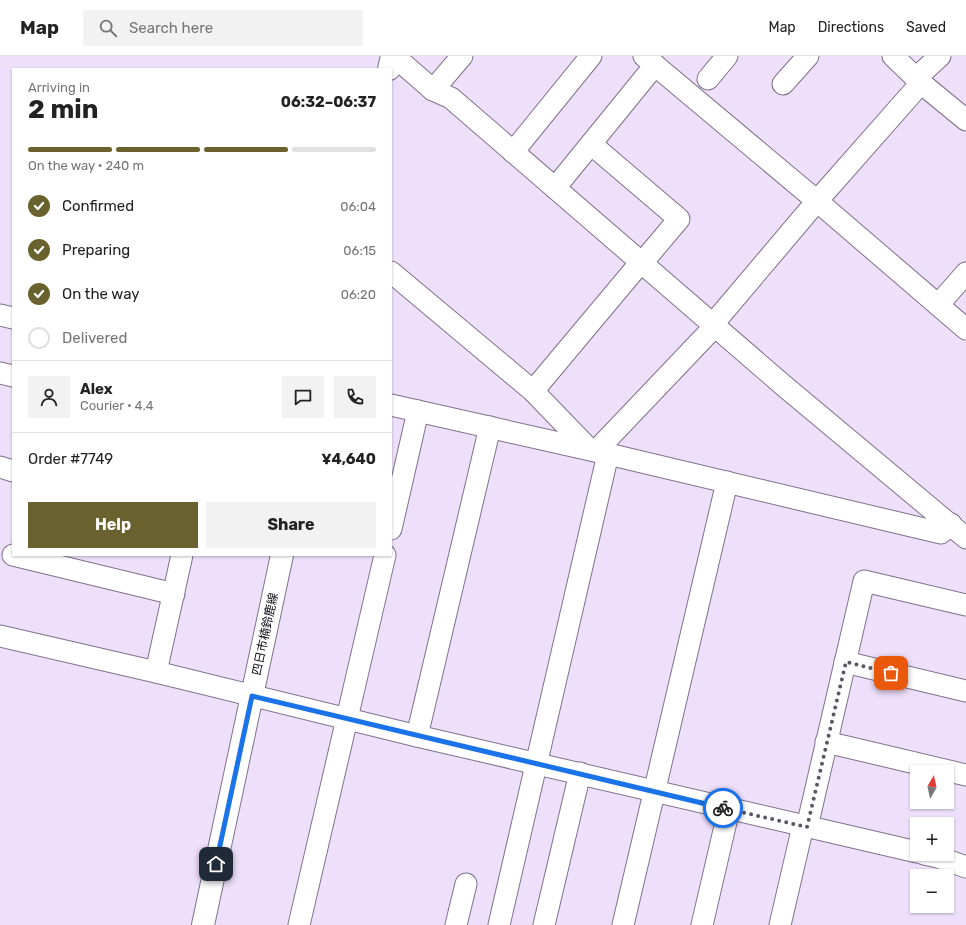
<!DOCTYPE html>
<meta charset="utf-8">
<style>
:root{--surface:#fff;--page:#f2f2f2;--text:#222;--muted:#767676;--line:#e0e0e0;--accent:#69622e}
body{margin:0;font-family:Rubik,"Noto Sans JP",sans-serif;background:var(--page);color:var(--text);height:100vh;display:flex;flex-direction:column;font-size:15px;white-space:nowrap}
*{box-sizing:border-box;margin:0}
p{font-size:13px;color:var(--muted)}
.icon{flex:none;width:22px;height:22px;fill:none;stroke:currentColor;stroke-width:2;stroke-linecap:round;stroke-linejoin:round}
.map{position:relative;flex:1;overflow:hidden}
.details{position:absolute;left:12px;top:12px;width:380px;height:488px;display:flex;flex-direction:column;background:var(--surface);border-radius:0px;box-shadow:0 1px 3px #0004}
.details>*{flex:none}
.needle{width:26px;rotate:9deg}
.controls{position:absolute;left:910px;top:709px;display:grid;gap:8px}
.controls a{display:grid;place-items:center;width:44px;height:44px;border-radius:0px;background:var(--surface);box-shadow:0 1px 3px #0004;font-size:20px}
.pin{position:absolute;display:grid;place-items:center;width:34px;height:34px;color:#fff;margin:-17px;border-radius:8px;box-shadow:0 2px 6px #0006}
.courier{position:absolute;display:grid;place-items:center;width:40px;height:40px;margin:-20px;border:3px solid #1a73e8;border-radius:50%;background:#fff;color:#222;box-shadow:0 1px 5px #0007}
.headline em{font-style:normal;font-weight:700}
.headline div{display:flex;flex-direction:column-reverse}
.headline{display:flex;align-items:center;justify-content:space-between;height:68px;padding:0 16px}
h1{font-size:26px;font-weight:700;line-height:30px}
.bar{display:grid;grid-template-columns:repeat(4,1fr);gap:6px 4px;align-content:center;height:48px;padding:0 16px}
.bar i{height:5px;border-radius:3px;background:var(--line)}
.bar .selected{background:var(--accent)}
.bar p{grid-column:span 4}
.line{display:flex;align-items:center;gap:10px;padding:0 16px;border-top:1px solid var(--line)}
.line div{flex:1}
.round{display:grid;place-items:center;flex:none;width:42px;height:42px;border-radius:0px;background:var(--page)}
ol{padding:0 16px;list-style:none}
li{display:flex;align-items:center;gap:12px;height:44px}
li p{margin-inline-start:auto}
li .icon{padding:4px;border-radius:50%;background:var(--accent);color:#fff;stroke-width:4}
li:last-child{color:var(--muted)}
li i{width:22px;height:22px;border:2px solid var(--line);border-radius:50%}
.cta{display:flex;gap:8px;margin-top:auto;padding:8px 16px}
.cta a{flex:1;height:46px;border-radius:0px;background:var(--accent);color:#fff;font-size:16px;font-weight:700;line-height:46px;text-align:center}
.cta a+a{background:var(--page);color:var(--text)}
header{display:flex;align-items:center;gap:24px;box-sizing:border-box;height:56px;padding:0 20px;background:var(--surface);border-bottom:1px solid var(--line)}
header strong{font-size:19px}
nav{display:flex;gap:22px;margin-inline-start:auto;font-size:14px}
.search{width:280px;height:36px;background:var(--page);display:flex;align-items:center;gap:10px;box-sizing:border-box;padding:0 14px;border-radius:0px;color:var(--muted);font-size:15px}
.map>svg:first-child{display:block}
</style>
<header>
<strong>Map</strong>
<div class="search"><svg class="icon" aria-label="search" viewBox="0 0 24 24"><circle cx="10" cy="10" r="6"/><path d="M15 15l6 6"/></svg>Search here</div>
<nav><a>Map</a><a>Directions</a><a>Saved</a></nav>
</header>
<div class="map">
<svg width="966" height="869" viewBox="0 0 966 869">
<rect width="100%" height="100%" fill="#eedffb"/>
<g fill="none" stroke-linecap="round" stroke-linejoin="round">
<g stroke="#7f728b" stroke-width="23">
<g id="street">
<polyline points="394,0 433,34 451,42 783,329 966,482"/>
<polyline points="644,0 817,145 966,273"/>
<polyline points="893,0 921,27 966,64"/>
<polyline points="916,22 940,0"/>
<polyline points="708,23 727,0"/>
<polyline points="783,28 808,0"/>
<polyline points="433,34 462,0"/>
<polyline points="591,88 679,163 642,207"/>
<polyline points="513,96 591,0"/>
<polyline points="555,132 655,9"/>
<polyline points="391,216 533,335 589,393"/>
<polyline points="938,249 966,217"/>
<polyline points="0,259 13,262"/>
<polyline points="713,268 817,145 921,27"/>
<polyline points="0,317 13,320"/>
<polyline points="533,335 641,206"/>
<polyline points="391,349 608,398 941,477 951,468"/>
<polyline points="596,395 715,270"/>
<polyline points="0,411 13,415"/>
<polyline points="391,473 418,355"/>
<polyline points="13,499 174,538"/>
<polyline points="0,580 156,616 417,680 917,796"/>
<polyline points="845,606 966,635"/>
<polyline points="156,616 182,499"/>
<polyline points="417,680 490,371"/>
<polyline points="826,686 966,719"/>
<polyline points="807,771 864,525 966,549"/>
<polyline points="924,798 938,801 966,811"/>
<polyline points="299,869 385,499"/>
<polyline points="456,869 466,828"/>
<polyline points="499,869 608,398"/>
<polyline points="544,869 580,717"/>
<polyline points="623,869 727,426"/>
<polyline points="702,869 729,753"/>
<polyline points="780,869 803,770"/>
</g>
</g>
<g stroke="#7f728b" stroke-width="24">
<g id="primary">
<polyline points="389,13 392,0"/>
<polyline points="203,869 282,499"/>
</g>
</g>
<use href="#street" stroke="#fff" stroke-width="21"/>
<use href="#primary" stroke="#fff" stroke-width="22"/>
</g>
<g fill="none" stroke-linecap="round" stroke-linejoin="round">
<polyline stroke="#5d5564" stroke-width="4" stroke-dasharray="0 7.2" points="723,752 807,771 846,606 891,617"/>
<polyline stroke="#1a73e8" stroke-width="5" points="216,808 252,640 723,752"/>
</g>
<g text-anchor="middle" stroke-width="4" stroke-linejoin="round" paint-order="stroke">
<g font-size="12" fill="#0f0a13" stroke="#fff">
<text transform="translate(265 578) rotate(-78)" y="4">四日市楠鈴鹿線</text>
</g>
</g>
</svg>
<div class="controls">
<a><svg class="needle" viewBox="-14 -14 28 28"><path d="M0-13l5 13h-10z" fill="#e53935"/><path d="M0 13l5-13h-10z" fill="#767676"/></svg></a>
<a>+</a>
<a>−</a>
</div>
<div class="pin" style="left:891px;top:617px;background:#ea580c"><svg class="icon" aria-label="bag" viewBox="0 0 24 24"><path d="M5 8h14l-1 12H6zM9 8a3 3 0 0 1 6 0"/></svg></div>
<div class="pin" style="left:216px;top:808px;background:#1f2937"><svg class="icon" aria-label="home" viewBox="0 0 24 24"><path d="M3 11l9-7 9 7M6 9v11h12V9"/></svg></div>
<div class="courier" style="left:723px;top:752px"><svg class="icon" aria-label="bike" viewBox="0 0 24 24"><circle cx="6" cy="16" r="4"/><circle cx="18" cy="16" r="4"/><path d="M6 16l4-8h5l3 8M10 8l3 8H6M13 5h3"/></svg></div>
<section class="details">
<div class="headline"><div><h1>2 min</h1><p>Arriving in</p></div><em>06:32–06:37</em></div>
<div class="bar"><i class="selected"></i><i class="selected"></i><i class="selected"></i><i></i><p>On the way · 240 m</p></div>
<ol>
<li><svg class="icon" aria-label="check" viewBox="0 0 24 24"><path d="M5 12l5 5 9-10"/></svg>Confirmed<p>06:04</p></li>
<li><svg class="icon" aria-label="check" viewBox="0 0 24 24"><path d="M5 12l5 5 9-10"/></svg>Preparing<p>06:15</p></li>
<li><svg class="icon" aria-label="check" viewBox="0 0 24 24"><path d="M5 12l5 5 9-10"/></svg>On the way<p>06:20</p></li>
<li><i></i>Delivered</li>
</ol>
<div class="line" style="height:72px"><a class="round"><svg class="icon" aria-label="person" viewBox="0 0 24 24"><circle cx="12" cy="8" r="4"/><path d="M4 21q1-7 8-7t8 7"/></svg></a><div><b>Alex</b><p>Courier · 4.4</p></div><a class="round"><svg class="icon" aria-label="chat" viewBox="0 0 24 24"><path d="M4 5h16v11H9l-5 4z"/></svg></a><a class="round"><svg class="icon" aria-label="phone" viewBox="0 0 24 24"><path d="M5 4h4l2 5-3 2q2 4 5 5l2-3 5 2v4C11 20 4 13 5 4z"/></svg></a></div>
<div class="line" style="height:52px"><div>Order #7749</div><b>¥4,640</b></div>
<div class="cta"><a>Help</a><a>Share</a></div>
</section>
</div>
